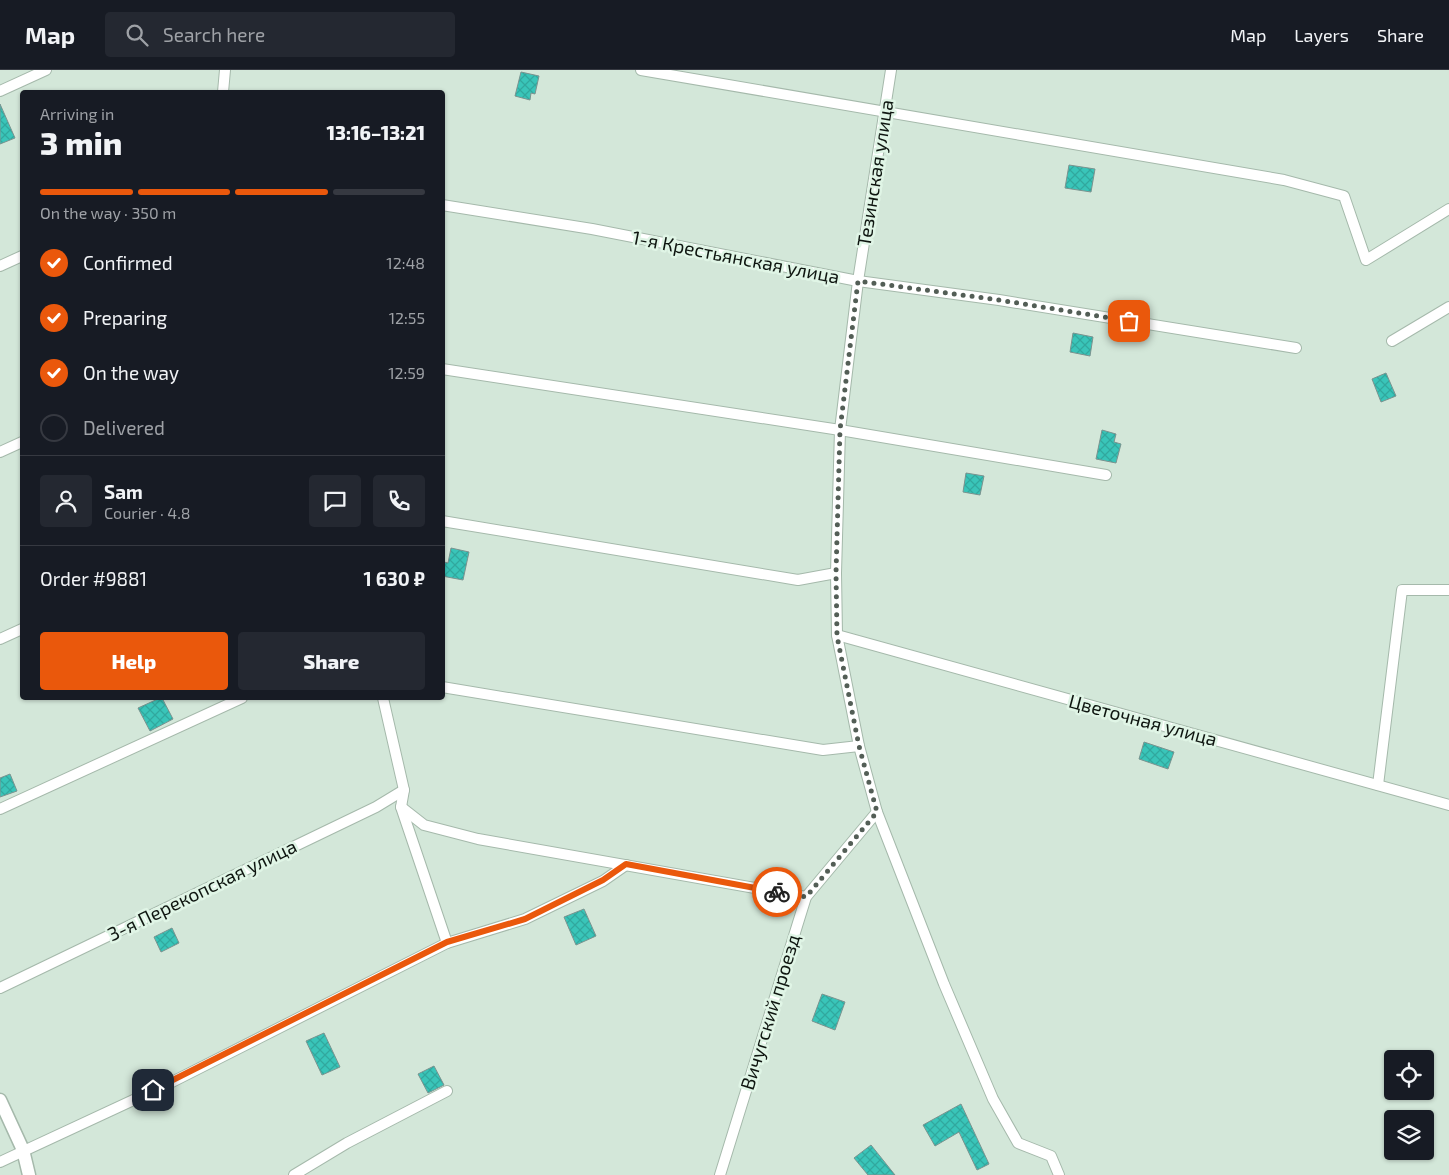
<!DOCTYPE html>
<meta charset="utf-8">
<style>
:root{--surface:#171b24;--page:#242831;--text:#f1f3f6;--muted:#9ea1a6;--line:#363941;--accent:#ea580c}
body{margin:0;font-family:"Exo 2",sans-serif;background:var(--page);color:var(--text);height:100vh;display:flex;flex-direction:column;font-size:19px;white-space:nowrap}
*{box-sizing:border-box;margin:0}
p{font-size:16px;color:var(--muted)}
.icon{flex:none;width:28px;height:28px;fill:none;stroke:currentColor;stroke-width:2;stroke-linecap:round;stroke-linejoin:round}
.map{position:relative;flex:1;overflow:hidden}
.panel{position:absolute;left:20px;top:20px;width:425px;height:610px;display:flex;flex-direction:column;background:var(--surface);border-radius:5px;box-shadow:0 1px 4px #0004}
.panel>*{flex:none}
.tools{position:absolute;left:1384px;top:980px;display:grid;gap:10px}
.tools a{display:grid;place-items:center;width:50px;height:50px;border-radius:5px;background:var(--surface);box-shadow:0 1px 4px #0004;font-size:25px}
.pin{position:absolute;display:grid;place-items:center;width:42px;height:42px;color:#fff;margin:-21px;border-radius:10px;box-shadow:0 2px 8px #0006}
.courier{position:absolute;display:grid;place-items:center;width:50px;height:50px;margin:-25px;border:4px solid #ea580c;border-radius:50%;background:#fff;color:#222;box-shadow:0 1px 6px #0007}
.summary em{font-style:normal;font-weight:800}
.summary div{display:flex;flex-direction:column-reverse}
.summary{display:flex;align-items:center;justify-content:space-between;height:85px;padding:0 20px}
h1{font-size:32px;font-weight:800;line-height:38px}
.bar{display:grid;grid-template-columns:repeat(4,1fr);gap:8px 5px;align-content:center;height:60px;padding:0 20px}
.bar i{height:6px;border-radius:4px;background:var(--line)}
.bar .on{background:var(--accent)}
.bar p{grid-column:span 4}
.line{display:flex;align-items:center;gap:12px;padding:0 20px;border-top:1px solid var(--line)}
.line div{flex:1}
.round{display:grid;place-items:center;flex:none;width:52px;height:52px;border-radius:5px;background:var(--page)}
ol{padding:0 20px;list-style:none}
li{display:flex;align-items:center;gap:15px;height:55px}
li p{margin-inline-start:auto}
li .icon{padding:5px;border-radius:50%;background:var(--accent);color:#fff;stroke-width:4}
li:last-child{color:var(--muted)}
li i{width:28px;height:28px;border:2px solid var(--line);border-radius:50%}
.action{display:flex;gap:10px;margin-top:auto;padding:10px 20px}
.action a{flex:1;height:58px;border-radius:5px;background:var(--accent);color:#fff;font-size:20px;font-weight:800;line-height:58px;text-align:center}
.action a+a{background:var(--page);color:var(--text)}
header{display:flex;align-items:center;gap:30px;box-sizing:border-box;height:70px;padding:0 25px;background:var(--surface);border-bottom:1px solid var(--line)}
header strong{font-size:24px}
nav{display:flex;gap:28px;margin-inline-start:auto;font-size:18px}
.search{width:350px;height:45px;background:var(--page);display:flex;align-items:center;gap:12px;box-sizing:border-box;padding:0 18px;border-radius:5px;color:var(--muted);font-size:19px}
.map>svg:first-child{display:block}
</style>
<header>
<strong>Map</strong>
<div class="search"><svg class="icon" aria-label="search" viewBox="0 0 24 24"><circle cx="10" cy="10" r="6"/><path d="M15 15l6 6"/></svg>Search here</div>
<nav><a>Map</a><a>Layers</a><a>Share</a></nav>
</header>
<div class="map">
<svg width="1449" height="1105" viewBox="0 0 1449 1105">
<defs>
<pattern id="building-cross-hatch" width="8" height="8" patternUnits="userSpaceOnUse" patternTransform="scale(1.25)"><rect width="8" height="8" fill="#39c5b9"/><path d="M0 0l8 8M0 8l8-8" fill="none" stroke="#31a89e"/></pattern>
</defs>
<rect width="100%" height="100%" fill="#d3e7d9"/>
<g fill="url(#building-cross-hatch)" stroke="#7a938f">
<polygon points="521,2 539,6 535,24 531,23 530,30 515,26"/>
<polygon points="0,34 15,68 0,74"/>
<polygon points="1069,95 1095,99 1091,122 1065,118"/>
<polygon points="1073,263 1093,267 1090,286 1070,282"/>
<polygon points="1386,303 1396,326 1381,332 1372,309"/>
<polygon points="1102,360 1116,364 1114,372 1121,374 1116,393 1096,389"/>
<polygon points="966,403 984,406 980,425 963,422"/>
<polygon points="451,478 469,482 463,510 442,506 444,492 448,493"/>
<polygon points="160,628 162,628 173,649 150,661 138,638"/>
<polygon points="1144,672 1174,682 1168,699 1139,689"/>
<polygon points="10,704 17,721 0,727 0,708"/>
<polygon points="584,839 596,866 576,875 564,847"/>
<polygon points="172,858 179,873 161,882 154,867"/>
<polygon points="822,924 845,932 835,960 812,951"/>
<polygon points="324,963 340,997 322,1005 306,971"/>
<polygon points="434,996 444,1015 428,1023 418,1004"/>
<polygon points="961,1034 989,1094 977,1100 959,1062 935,1076 923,1055"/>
<polygon points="871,1075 895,1105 868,1105 854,1088"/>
</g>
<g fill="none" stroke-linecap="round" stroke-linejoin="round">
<g stroke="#a5b9ab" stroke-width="12">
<g id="minor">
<polyline points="641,0 1284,110 1344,126 1366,190 1449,139"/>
<polyline points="891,0 858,211 840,360 836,503 837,565 859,676 877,742 944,914 993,1029 1018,1073 1051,1086 1059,1105"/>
<polyline points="0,21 46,0"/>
<polyline points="223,22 225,0"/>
<polyline points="442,135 592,159 858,211 999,230 1296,278"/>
<polyline points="0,196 22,186"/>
<polyline points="1392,271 1449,237"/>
<polyline points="442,299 840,360 1106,405"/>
<polyline points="0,382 22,372"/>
<polyline points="442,451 798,510 836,503"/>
<polyline points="837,565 1449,735"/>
<polyline points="0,569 22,559"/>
<polyline points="442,617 823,680 859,676"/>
<polyline points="383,628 404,720 401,737 447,873"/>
<polyline points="1378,715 1402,520 1449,520"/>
<polyline points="401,737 424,755 478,769 806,827"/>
<polyline points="0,739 242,628"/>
<polyline points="0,918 376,737 404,720"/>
<polyline points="0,1092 170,1013 447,873 525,849 603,811 626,795"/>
<polyline points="294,1105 347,1073 447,1021"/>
<polyline points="720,1105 806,827 877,742"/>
</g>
</g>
<g stroke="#a5b9ab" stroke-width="15">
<polyline id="tertiary" points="0,1030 23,1080 29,1105"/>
</g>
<use href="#minor" stroke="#fff" stroke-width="10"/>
<use href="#tertiary" stroke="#fff" stroke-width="12"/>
</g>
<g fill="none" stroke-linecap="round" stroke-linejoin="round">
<polyline stroke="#535e56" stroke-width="5" stroke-dasharray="0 9" points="777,822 806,827 877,742 859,676 837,566 836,503 840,360 858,211 999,230 1129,251"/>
<polyline stroke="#ea580c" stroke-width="6" points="153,1020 447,872 525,849 603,810 626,794 777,822"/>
</g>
<g text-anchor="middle" stroke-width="5" stroke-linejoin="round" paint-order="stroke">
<g font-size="19" fill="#0e1510" stroke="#e0f5e6">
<text transform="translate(875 103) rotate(-81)" y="7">Тезинская улица</text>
<text transform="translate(736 187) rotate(11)" y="7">1-я Крестьянская улица</text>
<text transform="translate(1143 650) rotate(15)" y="7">Цветочная улица</text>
<text transform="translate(202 820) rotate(-26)" y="7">3-я Перекопская улица</text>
<text transform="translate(770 942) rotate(-73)" y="7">Вичугский проезд</text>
</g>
</g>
</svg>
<div class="tools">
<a><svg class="icon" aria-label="locate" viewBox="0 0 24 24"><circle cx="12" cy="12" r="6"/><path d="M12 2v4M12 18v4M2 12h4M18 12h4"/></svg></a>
<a><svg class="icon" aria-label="layers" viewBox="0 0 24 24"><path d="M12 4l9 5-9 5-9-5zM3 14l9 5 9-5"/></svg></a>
</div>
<div class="pin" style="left:1129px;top:251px;background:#ea580c"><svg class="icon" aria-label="bag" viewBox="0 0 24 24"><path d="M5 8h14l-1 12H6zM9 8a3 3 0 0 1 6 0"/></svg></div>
<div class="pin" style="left:153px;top:1020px;background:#1f2937"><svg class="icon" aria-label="home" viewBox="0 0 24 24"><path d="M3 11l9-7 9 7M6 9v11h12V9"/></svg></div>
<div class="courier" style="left:777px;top:822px"><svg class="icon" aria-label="bike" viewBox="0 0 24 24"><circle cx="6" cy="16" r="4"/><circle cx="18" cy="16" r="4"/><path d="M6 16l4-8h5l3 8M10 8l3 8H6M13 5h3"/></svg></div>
<section class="panel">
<div class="summary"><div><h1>3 min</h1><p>Arriving in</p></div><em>13:16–13:21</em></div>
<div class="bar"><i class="on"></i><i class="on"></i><i class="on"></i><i></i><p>On the way · 350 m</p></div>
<ol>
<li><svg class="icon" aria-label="check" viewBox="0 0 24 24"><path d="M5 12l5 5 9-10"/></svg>Confirmed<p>12:48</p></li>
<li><svg class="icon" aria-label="check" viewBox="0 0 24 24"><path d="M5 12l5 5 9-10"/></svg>Preparing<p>12:55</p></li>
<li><svg class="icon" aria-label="check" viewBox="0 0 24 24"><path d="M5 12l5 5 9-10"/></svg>On the way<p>12:59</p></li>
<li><i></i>Delivered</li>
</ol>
<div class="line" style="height:90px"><a class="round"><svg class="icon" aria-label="person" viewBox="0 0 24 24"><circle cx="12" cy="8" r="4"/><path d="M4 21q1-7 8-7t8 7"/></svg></a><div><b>Sam</b><p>Courier · 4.8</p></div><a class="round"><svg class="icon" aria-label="chat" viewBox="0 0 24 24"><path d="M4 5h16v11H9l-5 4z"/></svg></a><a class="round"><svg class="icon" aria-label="phone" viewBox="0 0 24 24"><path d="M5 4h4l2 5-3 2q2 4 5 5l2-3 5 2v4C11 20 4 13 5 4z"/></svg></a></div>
<div class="line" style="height:65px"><div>Order #9881</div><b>1 630 ₽</b></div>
<div class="action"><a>Help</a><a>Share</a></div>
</section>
</div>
